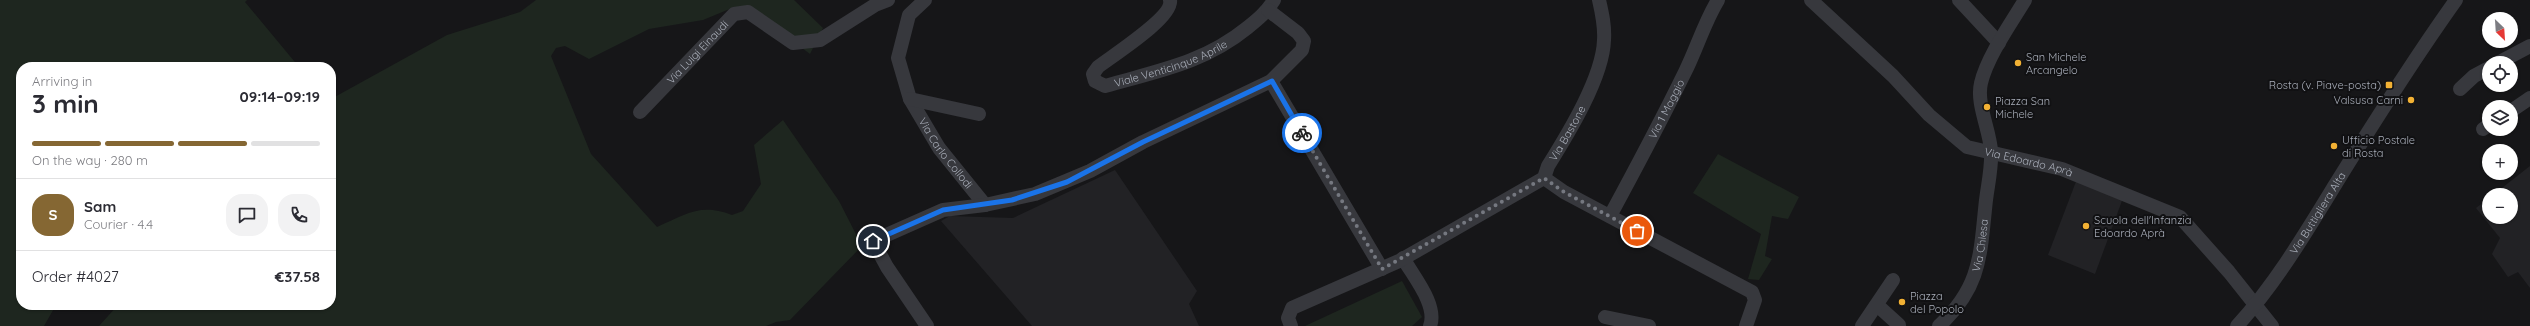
<!DOCTYPE html>
<meta charset="utf-8">
<style>
:root{--surface:#fff;--page:#f2f2f3;--text:#2b2b33;--muted:#7c7c81;--line:#e1e1e2;--accent:#856733}
body{margin:0;font-family:Quicksand,sans-serif;background:var(--page);color:var(--text);height:100vh;display:flex;flex-direction:column;font-size:15px;white-space:nowrap}
*{box-sizing:border-box;margin:0}
p{font-size:13px;color:var(--muted)}
.icon{flex:none;width:22px;height:22px;fill:none;stroke:currentColor;stroke-width:2;stroke-linecap:round;stroke-linejoin:round}
.map{position:relative;flex:1;overflow:hidden}
.drawer{position:absolute;left:16px;top:62px;width:320px;height:248px;display:flex;flex-direction:column;background:var(--surface);border-radius:16px;box-shadow:0 1px 3px #0004}
.drawer>*{flex:none}
.needle{width:26px;rotate:155deg}
.fabs{position:absolute;left:2482px;top:12px;display:grid;gap:8px}
.fabs a{display:grid;place-items:center;width:36px;height:36px;border-radius:50%;background:var(--surface);box-shadow:0 1px 3px #0004;font-size:20px}
.pin{position:absolute;display:grid;place-items:center;width:34px;height:34px;color:#fff;margin:-17px;border:2px solid #fff;border-radius:50%;box-shadow:0 1px 4px #0007}
.courier{position:absolute;display:grid;place-items:center;width:40px;height:40px;margin:-20px;border:3px solid #1a73e8;border-radius:50%;background:#fff;color:#222;box-shadow:0 1px 5px #0007}
.head em{font-style:normal;font-weight:700}
.head div{display:flex;flex-direction:column-reverse}
.head{display:flex;align-items:center;justify-content:space-between;height:68px;padding:0 16px}
h1{font-size:26px;font-weight:700;line-height:30px}
.bar{display:grid;grid-template-columns:repeat(4,1fr);gap:6px 4px;align-content:center;height:48px;padding:0 16px}
.bar i{height:5px;border-radius:3px;background:var(--line)}
.bar .selected{background:var(--accent)}
.bar p{grid-column:span 4}
.line{display:flex;align-items:center;gap:10px;padding:0 16px;border-top:1px solid var(--line)}
.line div{flex:1}
.round{display:grid;place-items:center;flex:none;width:42px;height:42px;border-radius:16px;background:var(--page)}
.map>svg:first-child{display:block}
</style>
<div class="map">
<svg width="2530" height="326" viewBox="0 0 2530 326">
<rect width="100%" height="100%" fill="#161618"/>
<g fill="#222225">
<polygon points="2530,166 2530,288 2518,272 2508,277 2492,254 2500,238 2476,208 2489,198 2489,217 2511,217 2511,195 2493,195"/>
<polygon points="1115,170 1197,291 1189,304 1199,326 1032,326 941,221 950,216 1013,218"/>
<polygon points="2077,179 2123,198 2095,274 2048,255"/>
</g>
<g fill="#1e261f">
<polygon points="0,0 247,0 245,2 299,67 21,67 21,305 56,305 44,326 0,326"/>
<path d="M536 0H794L823 28 810 54 750 9 732 8 703 20 649 29 589 59 565 46 556 48 551 56 591 154 657 227C687 214 700 203 732 215L743 211 761 184 754 145 783 120 839 201 862 246 790 320 776 322 766 326H99L118 305H331V99L447 35 520 12Z"/>
<polygon points="1718,154 1799,197 1788,219 1772,216 1765,256 1772,259 1759,280 1748,279 1761,234 1693,193"/>
<polygon points="1402,281 1422,317 1412,326 1305,326"/>
</g>
<g fill="none" stroke-linecap="round" stroke-linejoin="round">
<g stroke="#37383d" stroke-width="14">
<path id="s1" d="M925 0 909 15 898 58 910 99 939 148 985 205"/>
<path id="s2" d="M1170 0C1174 17 1112 56 1098 67L1093 74 1095 81 1105 86C1157 71 1204 63 1247 28 1257 20 1267 12 1274 0"/>
<path id="s3" d="M1811 0 1893 76 1929 115 1967 147 2062 169 2180 217 2229 272 2272 326"/>
<polyline points="1959,0 1999,43"/>
<polyline points="2498,63 2530,46"/>
<polyline points="1271,81 1382,269"/>
<polyline points="2460,89 2474,76 2489,68"/>
<polyline points="910,99 979,114"/>
<polyline points="2511,111 2530,98"/>
<path id="s4" d="M640 112 734 14 748 12 793 43 820 40 875 5 888 0"/>
<polyline points="2483,129 2489,125"/>
<polyline points="1544,178 1564,192 1752,292 1755,300 1746,326"/>
<path id="s5" d="M1610 216C1636 168 1661 121 1685 72 1697 48 1704 23 1718 0"/>
<path d="M1403 258C1413 276 1438 305 1430 326"/>
<polyline points="1877,305 1899,325"/>
<polyline points="1605,317 1649,326"/>
<polyline points="927,326 887,267 873,241 943,210 985,205 1035,194 1090,171 1143,142 1271,81 1302,50 1304,41 1298,33 1268,10"/>
<path id="s6" d="M1291 326 1288 318 1292 308 1399 261 1544 178 1548 166C1568 134 1603 77 1604 40 1605 26 1602 13 1599 0"/>
<polyline points="1862,326 1893,280"/>
<path id="s7" d="M1939 326C1982 286 1980 254 1986 200 1988 184 1992 167 1991 151 1990 130 1976 104 1981 83 1987 57 2011 23 2025 0"/>
<path id="s8" d="M2237 326C2276 283 2305 234 2335 185 2374 122 2413 60 2456 0"/>
</g>
</g>
<g fill="none" stroke-linecap="round" stroke-linejoin="round">
<polyline stroke="#757880" stroke-width="4" stroke-dasharray="0 7.2" points="1302,133 1382,269 1544,178 1564,192 1637,231"/>
<polyline stroke="#1a73e8" stroke-width="5" points="873,241 943,210 1012,200 1067,182 1143,142 1272,81 1302,133"/>
</g>
<g fill="#f2b134" stroke="#111113" stroke-width="1.5">
<circle cx="2018" cy="63" r="4"/>
<rect x="2385" y="81" width="8" height="8" rx="2"/>
<circle cx="2411" cy="100" r="4"/>
<circle cx="1987" cy="107" r="4"/>
<circle cx="2334" cy="146" r="4"/>
<circle cx="2086" cy="226" r="4"/>
<circle cx="1902" cy="302" r="4"/>
</g>
<g text-anchor="middle" stroke-width="4" stroke-linejoin="round" paint-order="stroke">
<g font-size="11" fill="#a8adb8" stroke="#111113">
<text dy="4" stroke="none"><textPath href="#s4" startOffset="83">Via Luigi Einaudi</textPath></text>
<text dy="4" stroke="none"><textPath href="#s2" startOffset="197">Viale Venticinque Aprile</textPath></text>
<text dy="4" stroke="none"><textPath href="#s5" startOffset="121">Via 1 Maggio</textPath></text>
<text dy="4" stroke="none"><textPath href="#s6" startOffset="354">Via Bastone</textPath></text>
<text dy="4" stroke="none"><textPath href="#s1" startOffset="174">Via Carlo Collodi</textPath></text>
<text dy="4" stroke="none"><textPath href="#s3" startOffset="278">Via Edoardo Aprà</textPath></text>
<text dy="4" stroke="none"><textPath href="#s8" startOffset="139">Via Buttigliera Alta</textPath></text>
<text dy="4" stroke="none"><textPath href="#s7" startOffset="93">Via Chiesa</textPath></text>
</g>
<g font-size="11" fill="#a8adb8" stroke="#111113" text-anchor="start">
<text x="2026" y="61">San Michele<tspan x="2026" dy="13">Arcangelo</tspan></text>
<text x="2381" y="89" text-anchor="end">Rosta (v. Piave-posta)</text>
<text x="2403" y="104" text-anchor="end">Valsusa Carni</text>
<text x="1995" y="105">Piazza San<tspan x="1995" dy="13">Michele</tspan></text>
<text x="2342" y="144">Ufficio Postale<tspan x="2342" dy="13">di Rosta</tspan></text>
<text x="2094" y="224">Scuola dell'Infanzia<tspan x="2094" dy="13">Edoardo Aprà</tspan></text>
<text x="1910" y="300">Piazza<tspan x="1910" dy="13">del Popolo</tspan></text>
</g>
</g>
</svg>
<div class="fabs">
<a><svg class="needle" viewBox="-14 -14 28 28"><path d="M0-13l5 13h-10z" fill="#e53935"/><path d="M0 13l5-13h-10z" fill="#7c7c81"/></svg></a>
<a><svg class="icon" aria-label="locate" viewBox="0 0 24 24"><circle cx="12" cy="12" r="6"/><path d="M12 2v4M12 18v4M2 12h4M18 12h4"/></svg></a>
<a><svg class="icon" aria-label="layers" viewBox="0 0 24 24"><path d="M12 4l9 5-9 5-9-5zM3 14l9 5 9-5"/></svg></a>
<a>+</a>
<a>−</a>
</div>
<div class="pin" style="left:1637px;top:231px;background:#ea580c"><svg class="icon" aria-label="bag" viewBox="0 0 24 24"><path d="M5 8h14l-1 12H6zM9 8a3 3 0 0 1 6 0"/></svg></div>
<div class="pin" style="left:873px;top:241px;background:#1f2937"><svg class="icon" aria-label="home" viewBox="0 0 24 24"><path d="M3 11l9-7 9 7M6 9v11h12V9"/></svg></div>
<div class="courier" style="left:1302px;top:133px"><svg class="icon" aria-label="bike" viewBox="0 0 24 24"><circle cx="6" cy="16" r="4"/><circle cx="18" cy="16" r="4"/><path d="M6 16l4-8h5l3 8M10 8l3 8H6M13 5h3"/></svg></div>
<section class="drawer">
<div class="head"><div><h1>3 min</h1><p>Arriving in</p></div><em>09:14–09:19</em></div>
<div class="bar"><i class="selected"></i><i class="selected"></i><i class="selected"></i><i></i><p>On the way · 280 m</p></div>
<div class="line" style="height:72px"><b class="round" style="background:var(--accent);color:#fff">S</b><div><b>Sam</b><p>Courier · 4.4</p></div><a class="round"><svg class="icon" aria-label="chat" viewBox="0 0 24 24"><path d="M4 5h16v11H9l-5 4z"/></svg></a><a class="round"><svg class="icon" aria-label="phone" viewBox="0 0 24 24"><path d="M5 4h4l2 5-3 2q2 4 5 5l2-3 5 2v4C11 20 4 13 5 4z"/></svg></a></div>
<div class="line" style="height:52px"><div>Order #4027</div><b>€37.58</b></div>
</section>
</div>
